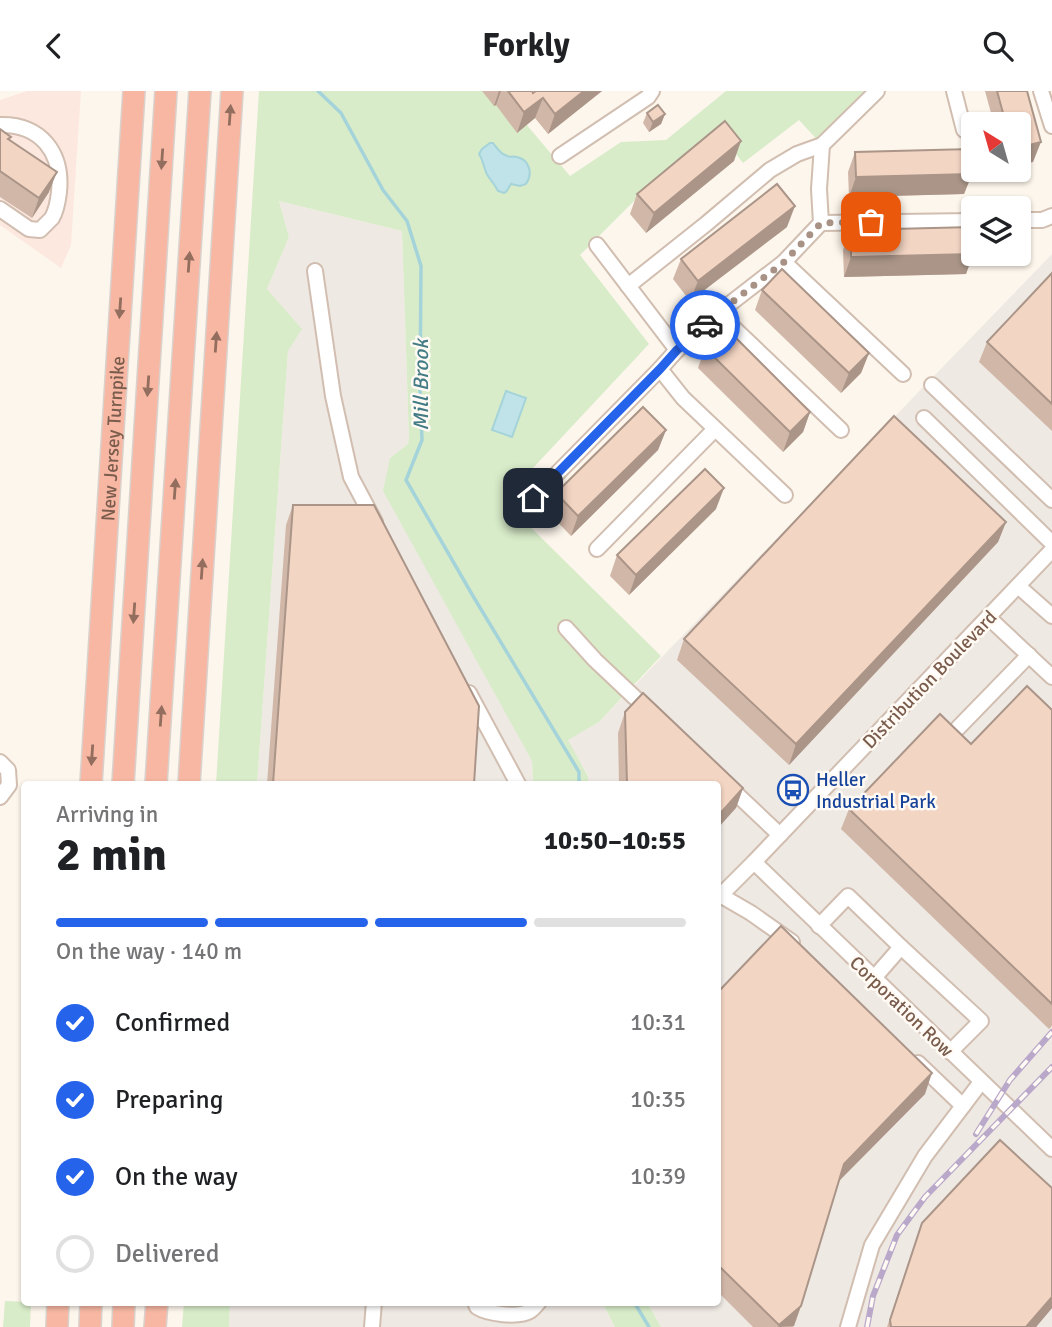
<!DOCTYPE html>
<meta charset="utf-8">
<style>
:root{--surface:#fff;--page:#f2f2f2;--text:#202124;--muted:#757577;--line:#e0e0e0;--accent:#2563eb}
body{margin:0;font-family:Signika,sans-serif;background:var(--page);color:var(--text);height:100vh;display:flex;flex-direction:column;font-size:26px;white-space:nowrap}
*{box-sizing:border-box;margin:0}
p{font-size:23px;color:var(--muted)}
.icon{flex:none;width:38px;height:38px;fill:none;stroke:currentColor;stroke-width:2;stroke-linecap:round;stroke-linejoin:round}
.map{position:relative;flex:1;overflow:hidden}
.drawer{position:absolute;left:21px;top:690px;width:700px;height:525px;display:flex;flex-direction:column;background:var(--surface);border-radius:7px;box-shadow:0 2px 5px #0004}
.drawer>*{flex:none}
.needle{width:46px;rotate:323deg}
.controls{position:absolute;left:961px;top:21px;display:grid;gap:14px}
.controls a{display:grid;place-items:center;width:70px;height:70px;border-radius:7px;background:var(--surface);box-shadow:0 2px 5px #0004;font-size:35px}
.pin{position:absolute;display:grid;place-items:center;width:60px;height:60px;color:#fff;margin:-30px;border-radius:14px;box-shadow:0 4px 10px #0006}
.courier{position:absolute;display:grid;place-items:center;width:70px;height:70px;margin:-35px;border:5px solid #2563eb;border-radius:50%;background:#fff;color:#222;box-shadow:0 2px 9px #0007}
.overview em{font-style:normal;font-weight:800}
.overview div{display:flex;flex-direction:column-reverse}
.overview{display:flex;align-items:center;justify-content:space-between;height:119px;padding:0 35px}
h1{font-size:46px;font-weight:800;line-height:52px}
.bar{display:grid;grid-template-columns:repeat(4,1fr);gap:10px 7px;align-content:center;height:84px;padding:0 35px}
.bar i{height:9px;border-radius:5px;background:var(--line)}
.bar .on{background:var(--accent)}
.bar p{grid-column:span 4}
ol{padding:0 35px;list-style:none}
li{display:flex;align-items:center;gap:21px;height:77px}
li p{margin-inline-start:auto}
li .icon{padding:7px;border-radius:50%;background:var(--accent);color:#fff;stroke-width:4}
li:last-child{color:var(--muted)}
li i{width:38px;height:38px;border:4px solid var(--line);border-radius:50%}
header{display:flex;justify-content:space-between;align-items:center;height:91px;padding:0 35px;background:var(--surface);font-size:32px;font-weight:800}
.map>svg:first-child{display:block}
</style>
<header><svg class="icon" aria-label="back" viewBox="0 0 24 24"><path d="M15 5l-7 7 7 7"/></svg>Forkly<svg class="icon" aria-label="search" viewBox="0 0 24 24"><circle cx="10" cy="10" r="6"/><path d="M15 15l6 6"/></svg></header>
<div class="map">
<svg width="1052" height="1236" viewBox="0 0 1052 1236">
<rect width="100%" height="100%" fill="#fdf6ec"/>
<polygon fill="#fde8e0" points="27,0 81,0 71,154 61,177 0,134 0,9"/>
<g fill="#efe9e4">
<polygon points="279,110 402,140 409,348 408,353 390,367 532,670 533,693 257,693 288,260 267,198 289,146"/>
<polygon points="1052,163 1052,1236 661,1236 647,1211 718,1211 718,693 588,693 588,684 567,649 599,631"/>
<polygon points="230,1211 602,1211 615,1236 229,1236"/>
</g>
<g fill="#d8ecc9">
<polygon points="259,0 498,0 570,85 621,51 666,49 726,0 879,0 822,54 799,29 743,72 718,40 647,97 580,164 649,253 503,409 661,565 599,631 568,649 588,685 588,693 533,693 532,670 383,400 390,367 408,353 409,348 402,140 279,110 289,146 267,198 302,238 288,260 257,693 216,693"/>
<polygon points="5,1210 31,1211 30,1236 3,1236"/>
<polygon points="184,1211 230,1211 229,1236 182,1236"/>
<polygon points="602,1211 647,1211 661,1236 615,1236"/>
</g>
<g fill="#bfe3e8" stroke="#a5d3da" stroke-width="2">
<path d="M490 52H493C497 57 500 62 505 64 513 68 509 64 517 66 530 69 533 83 526 93L520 95 511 93 506 101 504 102 498 100C495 94 492 91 488 85 484 79 484 71 479 63L482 58Z"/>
<polygon points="506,300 526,307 512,346 492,339"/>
</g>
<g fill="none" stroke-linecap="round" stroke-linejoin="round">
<g stroke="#a5d3da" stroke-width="3.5">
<polyline points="318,0 341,22 383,99 407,130 421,175 420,300 422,349 406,389 473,505 579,681 579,693"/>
<polyline points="634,1211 649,1236"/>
</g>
<g stroke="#d1beb0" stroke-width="18">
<g id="minor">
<polyline points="954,0 964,39"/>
<polyline points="1041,0 1052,35"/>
<path d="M0 34C41 33 63 62 59 101 58 110 56 120 52 127 48 131 44 135 40 139L29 138 0 118"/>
<polyline points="560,65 648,6 652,0"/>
<polyline points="1018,129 1042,129 1052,125"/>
<polyline points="821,132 973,130"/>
<polyline points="597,154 677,259"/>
<polyline points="784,171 903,283"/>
<polyline points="315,180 333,305 351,386 375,431"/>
<polyline points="628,195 706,133 770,79 797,63 822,54"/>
<polyline points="718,222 841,339"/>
<polyline points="660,278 683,307 785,404"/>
<polyline points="932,294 1052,409"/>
<polyline points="924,327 1052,452"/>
<polyline points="533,407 660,278 677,259 718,222 784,171 821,132 819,98 822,54 877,0"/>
<polyline points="597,458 715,338"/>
<polyline points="1018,495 1052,525"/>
<polyline points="988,526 1052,586"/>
<polyline points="566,537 595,569 649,620"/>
<polyline points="469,602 518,693"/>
<polyline points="958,637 1029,564"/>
<polyline points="0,671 8,679 9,694 0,706"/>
<polyline points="727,694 780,744"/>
<polyline points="754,771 1052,1058"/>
<polyline points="720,804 751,822 792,851"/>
<polyline points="718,807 754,771 1052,459"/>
<polyline points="819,835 848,805 901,856 981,930 950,961"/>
<polyline points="874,887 901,856"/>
<polyline points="918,972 963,1015"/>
<path d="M475 1211 477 1216C488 1223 518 1227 530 1220 534 1217 536 1214 539 1211"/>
<polyline points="372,1236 374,1211"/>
<polyline points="848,1236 872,1154 925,1065 981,991"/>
</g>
</g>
<g stroke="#dad1cd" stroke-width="24">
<g id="highway">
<path id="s1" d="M91 693 134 0"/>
<polyline points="123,693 166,0"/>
<polyline points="156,693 200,0"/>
<polyline points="189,693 232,0"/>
<polyline points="57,1236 58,1211"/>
<polyline points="90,1236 91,1211"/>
<polyline points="123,1236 124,1211"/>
<polyline points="155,1236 157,1211"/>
</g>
</g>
<use href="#minor" stroke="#fff" stroke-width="14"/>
<use href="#highway" stroke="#f7b7a3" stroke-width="21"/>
<g stroke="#b9a8c9" stroke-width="6">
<g id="rail">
<polyline points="976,1043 1010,989 1052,941"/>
<polyline points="867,1236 873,1205 897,1144 925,1106 1052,976"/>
</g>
</g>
<use href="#rail" stroke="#fffaf3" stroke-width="3.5" stroke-dasharray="10" stroke-linecap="butt"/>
</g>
<g fill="#d1b7a8">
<polygon points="482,0 532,0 533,2 536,0 602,0 548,43 535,27 517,42 496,14 494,15"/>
<polygon points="985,0 1027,0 1033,71 1018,33 994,33"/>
<polygon points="647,22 665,23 661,33 649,41 643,32"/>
<polygon points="0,38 11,46 10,49 49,101 32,127 0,106"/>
<polygon points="855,61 972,83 964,103 849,106 848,81"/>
<polygon points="734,70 646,142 630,123 637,103"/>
<polygon points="787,136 690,210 673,188 681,168"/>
<polygon points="851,139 973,163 966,183 844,186 843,159"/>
<polygon points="1052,182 1052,340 979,271 987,251"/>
<polygon points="762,199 869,262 861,282 841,302 755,219"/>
<polygon points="705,257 810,321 803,341 783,361 698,277"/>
<polygon points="666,339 658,359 571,445 549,422 556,402"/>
<polygon points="293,414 474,693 267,693 286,434"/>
<polygon points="716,418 629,504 610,485 617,464"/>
<polygon points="1006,431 998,451 789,674 677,569 684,548"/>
<polygon points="1052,619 1052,935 1049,938 841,738 849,718"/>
<polygon points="625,621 743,697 736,717 718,693 619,693 618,642"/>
<polygon points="718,901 925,1003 838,1091 801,1215 793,1236 753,1236 718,1201"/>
<polygon points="922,1132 1052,1217 1036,1236 887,1236"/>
</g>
<g fill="#aa9588">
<polygon points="499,0 501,0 496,14 494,15"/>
<polygon points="584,0 602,0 548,43 555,23"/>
<polygon points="543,7 535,27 517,42 524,21"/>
<polygon points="665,23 661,33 649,41 653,31"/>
<polygon points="741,50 734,70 646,142 654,122"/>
<polygon points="1041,51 1033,71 1018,75 1018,57"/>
<polygon points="57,81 49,101 32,127 39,107"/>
<polygon points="972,83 964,103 849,106 856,86"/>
<polygon points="795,115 787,136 690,210 698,190"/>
<polygon points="973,163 966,183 844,186 851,166"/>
<polygon points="869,262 861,282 841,302 849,282"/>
<polygon points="810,321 803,341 783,361 790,341"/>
<polygon points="666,339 658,359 571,445 578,425"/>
<polygon points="724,397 716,418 629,504 636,484"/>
<polygon points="1006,431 998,451 789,674 796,653"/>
<polygon points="743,697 736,717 718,737 718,725"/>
<polygon points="932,982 925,1003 836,1093 844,1073"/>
<polygon points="1052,1206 1052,1217 1036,1236 1026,1236"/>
<polygon points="801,1215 794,1235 778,1236 779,1234"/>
</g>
<g fill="#f3d5c3" stroke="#aa9588" stroke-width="2">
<polygon points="508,0 532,0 533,2 536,0 584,0 555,23 543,7 524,21"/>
<polygon points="997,0 1027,0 1041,51 1018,57 1018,33 1006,33"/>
<polygon points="658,14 665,23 653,31 647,22"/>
<polygon points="725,30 741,50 654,122 637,103"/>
<polygon points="0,38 11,46 8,48 57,81 39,107 0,80"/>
<polygon points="971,58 972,83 856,86 855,61"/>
<polygon points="777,93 795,115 698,190 681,168"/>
<polygon points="973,136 973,163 851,166 851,139"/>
<polygon points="782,178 869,262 849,282 762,199"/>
<polygon points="1052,182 1052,313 987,251"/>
<polygon points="725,236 810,321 790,341 705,257"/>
<polygon points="643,316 666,339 578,425 556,402"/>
<polygon points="894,325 1006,431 796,653 684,548"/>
<polygon points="705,378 724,397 636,484 617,464"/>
<polygon points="293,414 374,414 479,615 474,693 273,693"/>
<polygon points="1027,595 1052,619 1052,913 849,718 940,623 971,653"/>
<polygon points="643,602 743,697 718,725 718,693 627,693 625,621"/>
<polygon points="781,835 932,982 844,1073 801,1215 779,1234 718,1174 718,901"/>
<polygon points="1000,1049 1052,1097 1052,1206 1026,1236 891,1236 890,1229 922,1132"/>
</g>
<defs><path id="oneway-solid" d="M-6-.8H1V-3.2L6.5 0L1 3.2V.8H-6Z" transform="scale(1.75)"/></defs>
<g fill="#936e5e">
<use href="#oneway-solid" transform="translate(230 24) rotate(-86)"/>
<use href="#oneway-solid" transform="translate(162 68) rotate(94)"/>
<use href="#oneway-solid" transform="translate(189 171) rotate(-86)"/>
<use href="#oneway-solid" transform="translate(120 217) rotate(94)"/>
<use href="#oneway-solid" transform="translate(216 251) rotate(-86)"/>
<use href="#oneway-solid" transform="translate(148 295) rotate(94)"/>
<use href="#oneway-solid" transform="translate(175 398) rotate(-86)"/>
<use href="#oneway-solid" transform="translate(202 478) rotate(-86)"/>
<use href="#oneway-solid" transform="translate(134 522) rotate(94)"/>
<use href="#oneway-solid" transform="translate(161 625) rotate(-86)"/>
<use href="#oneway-solid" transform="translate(92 664) rotate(94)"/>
</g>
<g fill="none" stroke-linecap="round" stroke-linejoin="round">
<polyline stroke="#a89285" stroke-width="7" stroke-dasharray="0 12.6" points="705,234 718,222 784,171 821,132 871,131"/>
<polyline stroke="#2563eb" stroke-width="9" points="533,407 660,278 677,259 705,234"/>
</g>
<defs>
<g id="bus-ring" transform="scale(1.575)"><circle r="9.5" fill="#fffaf3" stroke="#1a4fb4" stroke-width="1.5"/><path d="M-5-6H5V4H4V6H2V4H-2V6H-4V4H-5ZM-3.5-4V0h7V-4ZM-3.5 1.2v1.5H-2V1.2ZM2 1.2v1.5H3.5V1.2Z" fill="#1a4fb4"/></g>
</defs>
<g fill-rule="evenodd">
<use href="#bus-ring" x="793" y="699"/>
</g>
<g text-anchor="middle" stroke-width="5" stroke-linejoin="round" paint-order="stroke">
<g font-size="19" fill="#7a5c4d" stroke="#fffaf3">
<text dy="7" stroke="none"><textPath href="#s1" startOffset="346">New Jersey Turnpike</textPath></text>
<text transform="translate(929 588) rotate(-46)" y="7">Distribution Boulevard</text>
<text transform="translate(902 915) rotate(44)" y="7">Corporation Row</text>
</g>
<g font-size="19" fill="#164399" stroke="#fffaf3" text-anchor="start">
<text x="816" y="695">Heller<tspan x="816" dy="22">Industrial Park</tspan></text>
</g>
<g font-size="21" font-style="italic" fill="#437c86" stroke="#fffaf3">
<text transform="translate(421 294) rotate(-90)" y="7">Mill Brook</text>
</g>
</g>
</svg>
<div class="controls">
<a><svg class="needle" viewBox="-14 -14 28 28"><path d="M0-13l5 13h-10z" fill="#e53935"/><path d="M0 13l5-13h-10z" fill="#757577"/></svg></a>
<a><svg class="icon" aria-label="layers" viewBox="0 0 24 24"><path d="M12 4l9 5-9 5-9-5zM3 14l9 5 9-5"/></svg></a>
</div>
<div class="pin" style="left:871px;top:131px;background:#ea580c"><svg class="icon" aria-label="bag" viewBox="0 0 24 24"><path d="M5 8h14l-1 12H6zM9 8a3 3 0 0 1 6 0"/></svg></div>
<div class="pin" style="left:533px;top:407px;background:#1f2937"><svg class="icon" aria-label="home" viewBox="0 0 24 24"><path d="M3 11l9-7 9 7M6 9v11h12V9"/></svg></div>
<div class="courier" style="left:705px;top:234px"><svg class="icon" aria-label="car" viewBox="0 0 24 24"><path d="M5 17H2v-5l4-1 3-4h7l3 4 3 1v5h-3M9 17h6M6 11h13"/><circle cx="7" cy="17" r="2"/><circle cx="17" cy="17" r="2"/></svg></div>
<section class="drawer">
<div class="overview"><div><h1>2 min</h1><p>Arriving in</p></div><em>10:50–10:55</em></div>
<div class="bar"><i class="on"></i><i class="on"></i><i class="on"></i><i></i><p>On the way · 140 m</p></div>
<ol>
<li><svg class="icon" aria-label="check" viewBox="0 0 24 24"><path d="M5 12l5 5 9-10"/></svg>Confirmed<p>10:31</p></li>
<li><svg class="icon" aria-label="check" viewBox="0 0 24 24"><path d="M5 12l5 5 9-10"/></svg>Preparing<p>10:35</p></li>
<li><svg class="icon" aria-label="check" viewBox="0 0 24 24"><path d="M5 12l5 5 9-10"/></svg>On the way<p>10:39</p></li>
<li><i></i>Delivered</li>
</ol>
</section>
</div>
